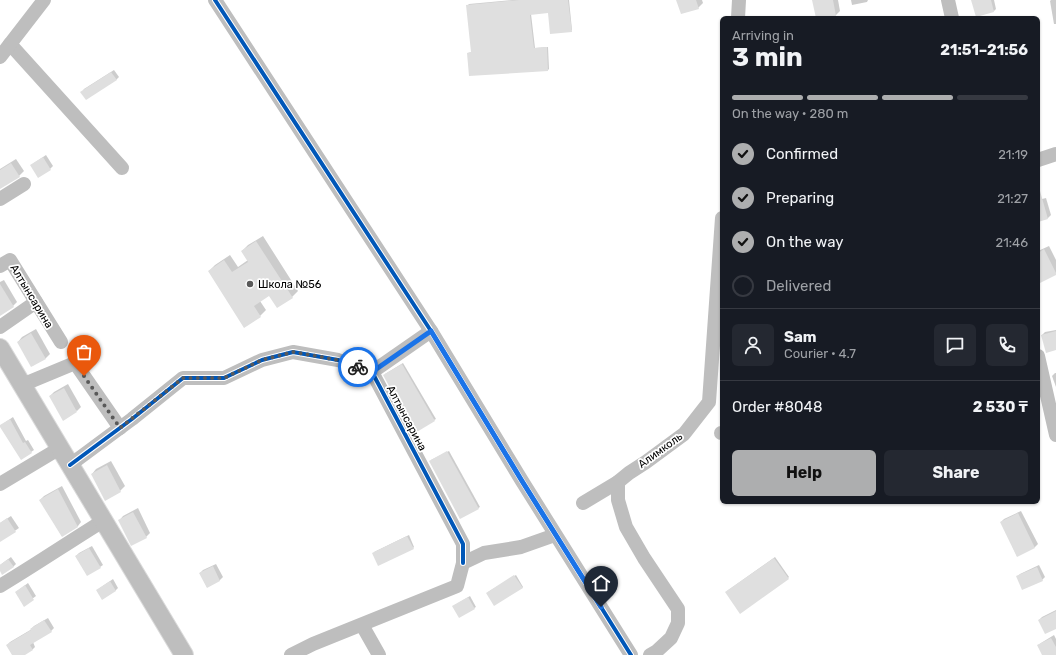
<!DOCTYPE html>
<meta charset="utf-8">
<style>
:root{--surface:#171b24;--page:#242831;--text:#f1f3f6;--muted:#9ea1a6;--line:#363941;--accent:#adaeaf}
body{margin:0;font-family:Rubik,sans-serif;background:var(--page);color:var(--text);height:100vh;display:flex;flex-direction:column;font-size:15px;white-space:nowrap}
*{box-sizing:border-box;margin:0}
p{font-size:13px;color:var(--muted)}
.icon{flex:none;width:22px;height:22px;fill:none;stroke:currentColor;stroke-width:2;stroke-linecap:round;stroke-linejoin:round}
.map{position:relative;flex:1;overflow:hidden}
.details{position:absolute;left:720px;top:16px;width:320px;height:488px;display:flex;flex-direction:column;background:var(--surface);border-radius:6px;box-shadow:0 1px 3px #0004}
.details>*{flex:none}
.pin{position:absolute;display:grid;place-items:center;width:34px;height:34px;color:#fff;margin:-41px -17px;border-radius:50% 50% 50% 0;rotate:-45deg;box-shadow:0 0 4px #0007}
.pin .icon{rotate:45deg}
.courier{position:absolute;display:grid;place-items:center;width:40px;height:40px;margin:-20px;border:3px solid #1a73e8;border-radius:50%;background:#fff;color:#222;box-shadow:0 1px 5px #0007}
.headline em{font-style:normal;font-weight:700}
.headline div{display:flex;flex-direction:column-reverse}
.headline{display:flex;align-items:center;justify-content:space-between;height:68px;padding:0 12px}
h1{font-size:26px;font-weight:700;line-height:30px}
.bar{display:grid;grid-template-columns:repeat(4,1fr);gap:6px 4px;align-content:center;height:48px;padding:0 12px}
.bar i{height:5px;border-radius:3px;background:var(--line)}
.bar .selected{background:var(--accent)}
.bar p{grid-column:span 4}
.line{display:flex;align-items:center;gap:10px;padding:0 12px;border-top:1px solid var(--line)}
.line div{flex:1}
.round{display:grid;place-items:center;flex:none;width:42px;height:42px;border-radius:6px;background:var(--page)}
ol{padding:0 12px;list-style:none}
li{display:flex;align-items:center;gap:12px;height:44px}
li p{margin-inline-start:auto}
li .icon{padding:4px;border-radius:50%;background:var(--accent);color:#111;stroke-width:4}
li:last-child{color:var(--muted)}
li i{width:22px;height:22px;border:2px solid var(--line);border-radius:50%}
.button{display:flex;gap:8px;margin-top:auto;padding:8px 12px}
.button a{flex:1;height:46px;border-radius:6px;background:var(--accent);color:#111;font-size:16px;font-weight:700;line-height:46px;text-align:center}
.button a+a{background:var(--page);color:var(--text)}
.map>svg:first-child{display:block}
</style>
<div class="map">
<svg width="1056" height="655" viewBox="0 0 1056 655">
<rect width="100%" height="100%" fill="#fff"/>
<g fill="#0003">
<polygon points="513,0 569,0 572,30 571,31 549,12 531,14 535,48 548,47 549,69 548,70 470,75 468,53 472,52 468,5 469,4"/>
<polygon points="677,0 702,0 703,3 698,8"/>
<polygon points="813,0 838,0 840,11 836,15 823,18 817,18"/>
<polygon points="851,0 868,0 867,2 852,5"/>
<polygon points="972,0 994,0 996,9 994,11"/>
<polygon points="1051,0 1056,0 1056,24 1054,24 1050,1"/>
<polygon points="114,70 119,77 116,80 82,92 84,89"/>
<polygon points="46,155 53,166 50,169 34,163"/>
<polygon points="16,159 24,171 19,176 0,188 0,169"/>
<polygon points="1046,198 1051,215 1048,218 1038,221 1038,200"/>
<polygon points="263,236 298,291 292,297 269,295 260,301 266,310 260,316 209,271 215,265 230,255 238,267 248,260 242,251 248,245"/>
<polygon points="1049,246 1056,260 1056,274 1038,282 1038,251"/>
<polygon points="4,280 17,302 13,306 0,315 0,282"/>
<polygon points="36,329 50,354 46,358 32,366 18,342 22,337"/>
<polygon points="1056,330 1056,349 1042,335 1045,332"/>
<polygon points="403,363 436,419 434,420 385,374"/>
<polygon points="1055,373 1056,373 1056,387 1052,376"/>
<polygon points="68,384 81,407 77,411 50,396 54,392"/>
<polygon points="13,417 26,441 28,440 34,450 31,452 0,426"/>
<polygon points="449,451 480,507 460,518 431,460"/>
<polygon points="111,461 125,486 120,491 92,474 96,469"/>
<polygon points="62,486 81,522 78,526 62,536 40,500 44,496"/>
<polygon points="138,508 150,533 146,537 119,521 123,516"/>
<polygon points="1021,511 1038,544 1035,547 1017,556 1001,522 1004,519"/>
<polygon points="11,516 19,528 0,541 0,523"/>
<polygon points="409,535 414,547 413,548 374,552"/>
<polygon points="92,546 103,565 100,567 76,556 79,553"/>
<polygon points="11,557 16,564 13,567 0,570 0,565"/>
<polygon points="775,557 789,577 788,578 727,591"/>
<polygon points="216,564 223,577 220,580 207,587 200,573 203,570"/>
<polygon points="1039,565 1045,577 1042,580 1017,577 1020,574"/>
<polygon points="516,575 523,587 522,588 488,592"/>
<polygon points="113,579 118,588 115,591 100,588"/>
<polygon points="28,583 36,596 24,605 16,592"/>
<polygon points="470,596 476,607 459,616 455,605"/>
<polygon points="1056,610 1056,628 1039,620 1042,617"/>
<polygon points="48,618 54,628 51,631 33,642 35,647 33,649 23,655 13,655 7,645 10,642 32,629 31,629 34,626"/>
<polygon points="1054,635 1056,639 1056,655 1043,655 1038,646 1041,643"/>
</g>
<g fill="#dfdfdf">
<polygon points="519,0 568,0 572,32 550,34 548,13 530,15 534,48 547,47 548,71 469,76 467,53 471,52 466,5"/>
<polygon points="676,0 696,0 699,9 681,14"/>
<polygon points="812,0 833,0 836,16 828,18 816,18"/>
<polygon points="971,0 991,0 994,12 976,17"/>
<polygon points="111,72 117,80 86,100 80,92"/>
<polygon points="43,157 51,170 38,178 30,165"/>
<polygon points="11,163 20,177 0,189 0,170"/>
<polygon points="1038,191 1040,191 1048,219 1038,222"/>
<polygon points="256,241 293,298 277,308 269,296 254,306 261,317 244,328 208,271 224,260 232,272 248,262 241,251"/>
<polygon points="1044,249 1056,273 1056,275 1038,284 1038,253"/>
<polygon points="0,284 14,307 0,316"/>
<polygon points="1056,331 1056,350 1046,353 1041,335"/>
<polygon points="31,333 46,359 31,367 17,342"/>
<polygon points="402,364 435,421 415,433 383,375"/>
<polygon points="64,388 77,412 63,421 49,396"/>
<polygon points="10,419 23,443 25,442 32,453 21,460 0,427 0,425"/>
<polygon points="447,451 479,509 460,519 429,461"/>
<polygon points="107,465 121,492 105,501 91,474"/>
<polygon points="58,489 78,527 62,537 39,500"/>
<polygon points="133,512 147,538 131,546 118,520"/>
<polygon points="1018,513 1035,548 1017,557 1000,522"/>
<polygon points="7,518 16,532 0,542 0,523"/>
<polygon points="407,536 414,549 378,566 372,553"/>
<polygon points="89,548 101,568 87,576 75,556"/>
<polygon points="774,558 789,579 740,614 725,592"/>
<polygon points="8,559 14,567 2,575 0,571 0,565"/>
<polygon points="213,566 220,581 207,588 199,573"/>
<polygon points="1037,567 1043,581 1022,590 1016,576"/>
<polygon points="514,575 523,588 494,606 486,593"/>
<polygon points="110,581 116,591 102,600 96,590"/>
<polygon points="25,585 34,600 24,607 15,592"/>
<polygon points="468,597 475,609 459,618 452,606"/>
<polygon points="1056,611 1056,629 1045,634 1038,620"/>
<polygon points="44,620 52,632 30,645 33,650 25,655 12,655 6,645 31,630 30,629"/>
<polygon points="1051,638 1056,647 1056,655 1042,655 1037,645"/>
</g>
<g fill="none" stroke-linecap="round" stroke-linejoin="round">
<g stroke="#dbdbdb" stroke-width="20">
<polyline id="major" points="0,348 184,655"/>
</g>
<g stroke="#bebebe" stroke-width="14">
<polyline points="215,0 431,331 522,481 631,655"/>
<polyline points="948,0 952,18"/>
<polyline points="738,18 739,0"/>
<polyline points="10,44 122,168"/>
<polyline points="0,57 44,0"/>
<polyline points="1038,160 1056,154"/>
<polyline points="0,199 24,184"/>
<polyline points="0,266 10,260 61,342"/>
<polyline points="0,327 36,302"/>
<polyline points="1038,356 1056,435"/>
<polyline points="372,372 431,331"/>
<polyline points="22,385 75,363 120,428"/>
<polyline points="721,433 722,433"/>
<polyline points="70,465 132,419 183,378 224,378 262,360 293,352 338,360 372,372 463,544 463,563"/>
<polyline points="0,484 60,448"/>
<polyline points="583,503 618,482"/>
<path d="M0 586C35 565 69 542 103 521"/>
<polyline points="362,625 379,655"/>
<polyline points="291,655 313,644 457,586 463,563 484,553 521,547 555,535"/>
<polyline points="650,655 657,651 671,638 678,623 678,609 644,558 626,527 618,500 618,482 629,473 646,462 684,434 709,402 722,218"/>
</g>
<use href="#major" stroke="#bebebe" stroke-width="18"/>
<g stroke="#fff" stroke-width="6">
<g id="cycleway">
<polyline points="215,0 431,331 522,481 631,655"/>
<polyline points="70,465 132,419 183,378 224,378 262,360 293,352 338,360 372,372 463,544 463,563"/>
</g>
</g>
<use href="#cycleway" stroke="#0057b8" stroke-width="4"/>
</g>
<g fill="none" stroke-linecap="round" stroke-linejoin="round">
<polyline stroke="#595959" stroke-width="4" stroke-dasharray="0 7.2" points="84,376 120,428 183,378 224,378 262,360 293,352 338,360 358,367"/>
<polyline stroke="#1a73e8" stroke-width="5" points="358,367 372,372 431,331 522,481 601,607"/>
</g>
<circle fill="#595959" stroke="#fff" stroke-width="1.5" cx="250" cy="284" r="4"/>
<g text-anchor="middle" stroke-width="3.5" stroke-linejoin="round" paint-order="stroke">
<g font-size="11" fill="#000" stroke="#fff" text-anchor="start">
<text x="258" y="288">Школа №56</text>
</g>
<g font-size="11" fill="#000" stroke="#fff">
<text transform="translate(32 296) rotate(59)" y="4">Алтынсарина</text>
<text transform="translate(407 418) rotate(62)" y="4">Алтынсарина</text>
<text transform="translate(660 450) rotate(-36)" y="4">Алимколь</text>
</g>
</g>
</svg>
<div class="pin" style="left:84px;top:376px;background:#ea580c"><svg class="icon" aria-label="bag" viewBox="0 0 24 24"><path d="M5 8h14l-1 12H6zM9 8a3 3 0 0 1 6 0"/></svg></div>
<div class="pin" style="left:601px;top:607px;background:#1f2937"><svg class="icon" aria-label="home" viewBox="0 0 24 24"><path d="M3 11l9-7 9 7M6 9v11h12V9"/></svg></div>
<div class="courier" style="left:358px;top:367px"><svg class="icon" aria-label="bike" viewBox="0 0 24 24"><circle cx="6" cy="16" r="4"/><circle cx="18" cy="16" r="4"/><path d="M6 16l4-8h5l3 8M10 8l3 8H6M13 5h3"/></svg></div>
<section class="details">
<div class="headline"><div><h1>3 min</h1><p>Arriving in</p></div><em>21:51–21:56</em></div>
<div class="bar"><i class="selected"></i><i class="selected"></i><i class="selected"></i><i></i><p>On the way · 280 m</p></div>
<ol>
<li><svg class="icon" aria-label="check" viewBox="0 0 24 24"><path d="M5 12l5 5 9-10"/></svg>Confirmed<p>21:19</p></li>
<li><svg class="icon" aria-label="check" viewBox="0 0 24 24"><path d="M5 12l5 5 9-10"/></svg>Preparing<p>21:27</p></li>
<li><svg class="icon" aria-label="check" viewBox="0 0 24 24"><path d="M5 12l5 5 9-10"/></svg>On the way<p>21:46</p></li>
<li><i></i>Delivered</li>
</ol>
<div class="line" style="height:72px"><a class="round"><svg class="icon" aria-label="person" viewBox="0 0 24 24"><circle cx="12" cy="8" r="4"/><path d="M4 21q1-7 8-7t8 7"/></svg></a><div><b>Sam</b><p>Courier · 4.7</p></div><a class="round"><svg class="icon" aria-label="chat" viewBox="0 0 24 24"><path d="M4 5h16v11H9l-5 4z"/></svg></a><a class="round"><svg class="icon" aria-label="phone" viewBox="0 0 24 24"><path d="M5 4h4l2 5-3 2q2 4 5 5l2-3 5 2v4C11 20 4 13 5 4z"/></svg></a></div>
<div class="line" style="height:52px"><div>Order #8048</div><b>2 530 ₸</b></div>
<div class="button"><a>Help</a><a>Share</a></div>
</section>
</div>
